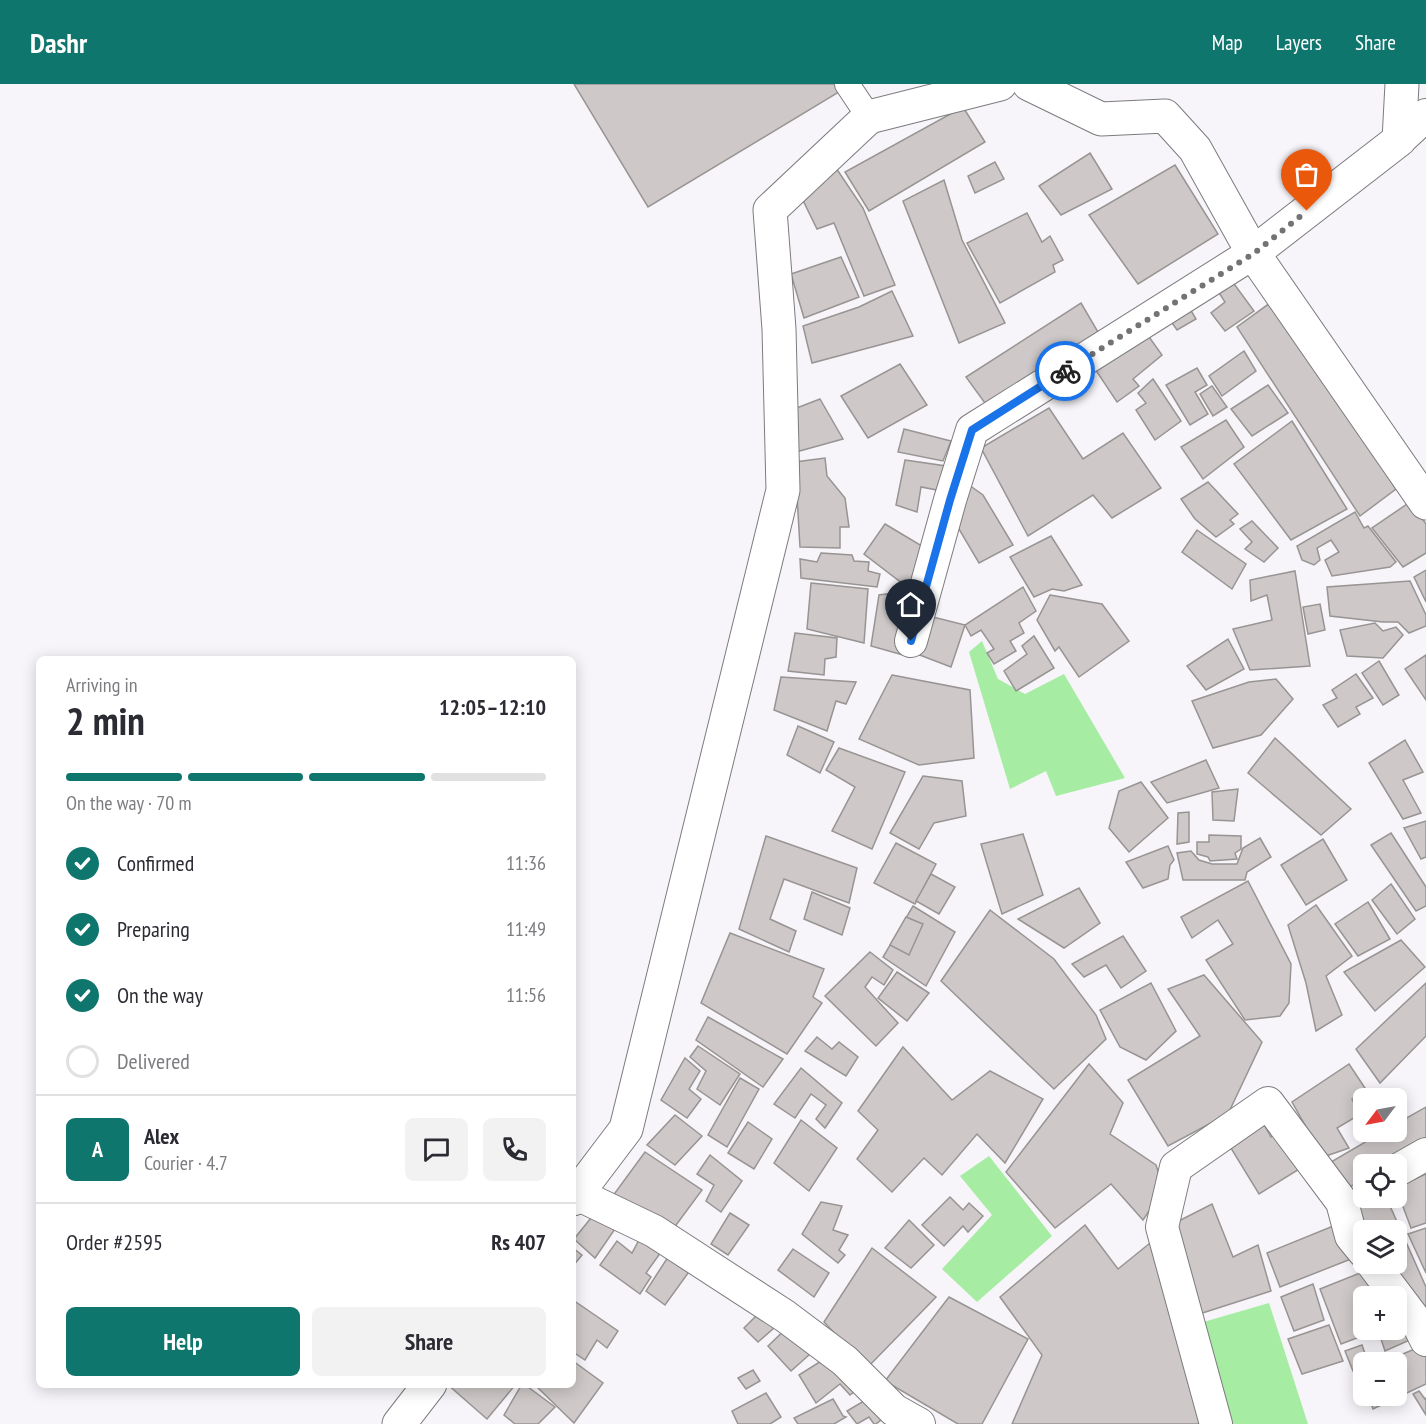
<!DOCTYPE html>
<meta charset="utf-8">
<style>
:root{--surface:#fff;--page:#f2f2f3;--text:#2b2b33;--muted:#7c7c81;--line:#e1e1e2;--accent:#0f766e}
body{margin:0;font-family:"PT Sans Narrow",sans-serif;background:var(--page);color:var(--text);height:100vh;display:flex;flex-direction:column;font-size:22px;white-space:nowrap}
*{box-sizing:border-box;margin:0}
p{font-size:20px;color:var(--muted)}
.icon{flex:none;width:33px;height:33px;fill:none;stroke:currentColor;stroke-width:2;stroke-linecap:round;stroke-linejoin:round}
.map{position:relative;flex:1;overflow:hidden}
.side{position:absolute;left:36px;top:572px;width:540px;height:732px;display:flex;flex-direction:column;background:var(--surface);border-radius:9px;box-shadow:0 3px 15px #0003}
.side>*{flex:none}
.needle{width:39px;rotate:238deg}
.fabs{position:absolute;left:1353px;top:1004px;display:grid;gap:12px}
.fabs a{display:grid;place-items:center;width:54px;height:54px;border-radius:9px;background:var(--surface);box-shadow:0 3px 15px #0003;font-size:30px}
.pin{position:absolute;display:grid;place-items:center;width:51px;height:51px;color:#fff;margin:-62px -26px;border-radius:50% 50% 50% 0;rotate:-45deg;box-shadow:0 0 6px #0007}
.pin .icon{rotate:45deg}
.courier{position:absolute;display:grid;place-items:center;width:60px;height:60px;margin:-30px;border:4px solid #1a73e8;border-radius:50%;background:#fff;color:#222;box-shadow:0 2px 8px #0007}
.summary em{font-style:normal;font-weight:800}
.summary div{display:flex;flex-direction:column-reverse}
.summary{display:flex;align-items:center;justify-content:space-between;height:102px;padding:0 30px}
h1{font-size:39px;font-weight:800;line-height:45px}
.bar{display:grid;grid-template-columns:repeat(4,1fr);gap:9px 6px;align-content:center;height:72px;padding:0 30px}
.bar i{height:8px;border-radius:4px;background:var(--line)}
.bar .current{background:var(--accent)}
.bar p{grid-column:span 4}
.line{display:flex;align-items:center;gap:15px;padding:0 30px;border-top:2px solid var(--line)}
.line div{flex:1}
.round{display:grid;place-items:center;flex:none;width:63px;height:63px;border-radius:9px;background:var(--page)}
ol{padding:0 30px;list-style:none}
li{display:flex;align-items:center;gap:18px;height:66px}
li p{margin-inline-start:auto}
li .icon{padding:6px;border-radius:50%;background:var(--accent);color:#fff;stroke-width:4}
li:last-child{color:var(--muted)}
li i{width:33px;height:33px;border:3px solid var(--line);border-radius:50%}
.cta{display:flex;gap:12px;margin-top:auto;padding:12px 30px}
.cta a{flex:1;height:69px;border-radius:9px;background:var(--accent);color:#fff;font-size:24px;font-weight:800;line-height:69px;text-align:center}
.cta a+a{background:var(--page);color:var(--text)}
header{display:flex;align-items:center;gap:36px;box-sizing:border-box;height:84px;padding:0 30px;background:var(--accent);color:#fff}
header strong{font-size:28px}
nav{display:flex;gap:33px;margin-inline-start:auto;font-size:21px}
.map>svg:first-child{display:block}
</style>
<header>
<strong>Dashr</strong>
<nav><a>Map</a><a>Layers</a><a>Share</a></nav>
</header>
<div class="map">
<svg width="1426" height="1340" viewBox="0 0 1426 1340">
<rect width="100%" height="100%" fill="#f7f5f9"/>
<g fill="#a6eca3">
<polygon points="982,557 998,595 1025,610 1064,590 1125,694 1056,712 1046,687 1010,705 969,568"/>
<polygon points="989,1072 1052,1152 977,1218 942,1185 992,1131 960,1092"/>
<polygon points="1269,1219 1308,1340 1228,1340 1200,1239"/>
</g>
<g fill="#cec9c8" stroke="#989493" stroke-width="1.5">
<polygon points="574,0 852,0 648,123"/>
<polygon points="963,23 985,58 869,127 845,88"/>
<polygon points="1090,69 1112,105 1061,131 1039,102"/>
<polygon points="995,78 1004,95 975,109 968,92"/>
<polygon points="1175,81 1218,150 1138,200 1089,131"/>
<polygon points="836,84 863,124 895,201 864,212 834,139 817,145 797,104"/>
<polygon points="944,96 962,156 1005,239 959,259 903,117"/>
<polygon points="1027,129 1042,158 1050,152 1063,176 1053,181 1055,188 1000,219 967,159"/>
<polygon points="841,173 859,213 804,234 791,190"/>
<polygon points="1229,193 1254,227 1225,247 1211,229 1225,218 1214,201"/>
<polygon points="892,207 913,252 812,279 803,242 859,223"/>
<polygon points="1274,216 1396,405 1360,432 1237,243"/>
<polygon points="1186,218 1196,235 1177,246 1166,230"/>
<polygon points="1081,219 1098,248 990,326 966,293"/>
<polygon points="1142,243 1162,271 1133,295 1139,302 1117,318 1093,282"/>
<polygon points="1244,267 1256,287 1222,312 1209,292"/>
<polygon points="900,280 927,321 868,354 841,312"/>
<polygon points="1197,284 1207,301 1195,308 1208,330 1190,341 1166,301"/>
<polygon points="1153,295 1181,337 1155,356 1136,326 1146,319 1138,309"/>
<polygon points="1268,301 1288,329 1252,352 1231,325"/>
<polygon points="1212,302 1227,323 1213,332 1200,310"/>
<polygon points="820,315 843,355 796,368 794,325"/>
<polygon points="1049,324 1083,375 1123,349 1161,404 1112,434 1093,411 1028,452 981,364"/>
<polygon points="1226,336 1244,363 1203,395 1181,363"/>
<polygon points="1292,337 1347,425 1291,456 1234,380"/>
<polygon points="904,345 951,357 943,377 898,368"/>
<polygon points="825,374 827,392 845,414 849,443 840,443 840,464 800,463 795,378"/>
<polygon points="905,376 946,382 942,407 921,403 917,428 896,421"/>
<polygon points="962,396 983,411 1013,461 979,479 953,435"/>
<polygon points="1208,398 1238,430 1230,436 1234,440 1216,453 1195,435 1181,415"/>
<polygon points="1410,418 1426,440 1426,469 1403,483 1372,444"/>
<polygon points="1355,428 1364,444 1368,442 1396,478 1390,483 1332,492 1325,476 1339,468 1331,456 1317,464 1320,476 1314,481 1302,476 1297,462"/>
<polygon points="1252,437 1278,464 1264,478 1245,465 1252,458 1240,445"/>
<polygon points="885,440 927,465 911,506 864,470"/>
<polygon points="1197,446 1246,480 1232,505 1182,468"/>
<polygon points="1051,452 1082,501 1064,507 1052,505 1034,513 1010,473"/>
<polygon points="821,469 852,471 854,477 869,478 868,487 880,490 877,503 801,494 800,475 817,478"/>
<polygon points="1426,486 1426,518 1414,493"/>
<polygon points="1295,487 1310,582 1250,586 1233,545 1272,536 1267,511 1251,517 1250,496"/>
<polygon points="1410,497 1426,531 1426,542 1409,549 1398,538 1383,538 1330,532 1327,503"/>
<polygon points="811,499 868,505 864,559 807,545"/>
<polygon points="1023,503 1036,527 1019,539 1024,549 1010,557 1016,567 994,580 987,569 994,565 981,546 971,552 965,541"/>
<polygon points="901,508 912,518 903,571 871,562 879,511"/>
<polygon points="1050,511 1102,520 1129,557 1079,593 1059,563 1055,567 1037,536"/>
<polygon points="1320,520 1325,546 1308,550 1303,523"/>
<polygon points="925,531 965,541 951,583 917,570"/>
<polygon points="1375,539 1383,547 1396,543 1403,551 1383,574 1347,572 1340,546"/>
<polygon points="795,549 837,554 836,573 825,575 824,591 788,587"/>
<polygon points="1034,552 1054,584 1016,607 1004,587 1027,570 1022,562"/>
<polygon points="1228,555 1244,585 1206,606 1187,582"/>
<polygon points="1426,571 1426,616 1405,585"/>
<polygon points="1379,577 1399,611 1383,621 1362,589"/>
<polygon points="1356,590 1373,614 1356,623 1360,630 1338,643 1323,621 1337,614 1332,606"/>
<polygon points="892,591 970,606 974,674 919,681 859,655"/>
<polygon points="781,593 856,598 846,620 836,617 827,647 774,626"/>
<polygon points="1276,595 1293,615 1261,651 1213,664 1192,617 1249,598"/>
<polygon points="798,642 834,658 820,689 787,671"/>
<polygon points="1275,654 1351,725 1321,751 1248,689"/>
<polygon points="1405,656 1423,688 1403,696 1421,729 1403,735 1369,679"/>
<polygon points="839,664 905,688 872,765 832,747 855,703 826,686"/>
<polygon points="1206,676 1219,704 1167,719 1151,698"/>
<polygon points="923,692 962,697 966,732 934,739 919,765 890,749"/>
<polygon points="1141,698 1168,734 1129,768 1109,744 1119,707"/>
<polygon points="1238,705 1234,737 1213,736 1212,708"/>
<polygon points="1189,728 1189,758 1177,760 1178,729"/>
<polygon points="1426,737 1426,773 1421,775 1404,744"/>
<polygon points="1391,749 1426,803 1426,822 1416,827 1371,761"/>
<polygon points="1023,750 1043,811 1002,830 981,760"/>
<polygon points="1209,751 1241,752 1241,765 1235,769 1237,775 1210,777 1208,773 1197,770 1197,758 1209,758"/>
<polygon points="766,752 857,784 849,819 784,795 770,835 796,847 789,868 739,845"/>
<polygon points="1260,754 1271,773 1247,788 1245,796 1183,796 1177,769 1191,767 1199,776 1212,780 1237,780 1243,764"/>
<polygon points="1323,755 1347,796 1306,821 1281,781"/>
<polygon points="896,759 936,780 915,820 874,799"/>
<polygon points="1168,762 1174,776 1170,781 1168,795 1143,804 1126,778"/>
<polygon points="931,790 955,803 939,830 916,817"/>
<polygon points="1248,797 1291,880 1289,919 1280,932 1245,936 1206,876 1233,860 1218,836 1192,854 1181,833"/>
<polygon points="1391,800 1415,835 1397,850 1372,816"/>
<polygon points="1079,804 1100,839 1064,864 1018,835"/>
<polygon points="812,808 850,824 842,851 804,835"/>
<polygon points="1368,818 1390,855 1358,872 1335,840"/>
<polygon points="1316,821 1352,872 1326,892 1342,931 1316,947 1306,899 1288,841"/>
<polygon points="913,822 955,848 926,902 883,873"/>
<polygon points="990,826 1054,875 1096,931 1106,955 1054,1005 941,897"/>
<polygon points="906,833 923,840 909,871 890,861"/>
<polygon points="730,849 824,885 813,913 822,919 787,970 701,919"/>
<polygon points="1123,852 1146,887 1121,904 1106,881 1084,893 1072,880"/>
<polygon points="1401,856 1425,883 1375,927 1344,888"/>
<polygon points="870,868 893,886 884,901 872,893 865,903 898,939 876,962 825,912"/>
<polygon points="897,888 929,909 907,937 878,914"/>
<polygon points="1204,891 1262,958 1228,1030 1168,1062 1128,996 1200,952 1168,905"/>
<polygon points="1151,899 1176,947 1146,976 1120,963 1100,926"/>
<polygon points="1426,899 1426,952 1380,999 1356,965"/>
<polygon points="708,933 783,975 763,1003 696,956"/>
<polygon points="817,953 832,965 839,958 858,973 846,992 805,967"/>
<polygon points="698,962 740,990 720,1021 697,1005 706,987 690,973"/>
<polygon points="903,963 952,1016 990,987 1043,1015 1005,1079 977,1050 942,1091 924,1074 892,1108 857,1075 878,1046 858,1027"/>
<polygon points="685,974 700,987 689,1005 701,1015 687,1034 661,1016"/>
<polygon points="1089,980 1123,1019 1110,1050 1156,1081 1164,1105 1143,1136 1111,1100 1055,1144 1006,1088"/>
<polygon points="1349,980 1367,1007 1352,1015 1359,1031 1337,1044 1349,1064 1323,1073 1292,1018"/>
<polygon points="801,984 842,1019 825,1044 816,1035 826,1021 811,1010 795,1034 774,1020"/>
<polygon points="740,994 759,1005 727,1063 708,1051"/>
<polygon points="1426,1023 1426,1064 1395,1080 1364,1080 1364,1096 1345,1105 1331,1078 1384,1047 1396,1047 1396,1040"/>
<polygon points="675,1031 702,1052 675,1081 647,1061"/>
<polygon points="1260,1033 1271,1053 1281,1046 1309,1079 1259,1110 1226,1056"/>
<polygon points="801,1036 837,1064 809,1107 774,1079"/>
<polygon points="748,1038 772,1055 754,1085 728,1069"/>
<polygon points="645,1068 702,1106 668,1152 612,1113"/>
<polygon points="710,1071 742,1097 721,1128 706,1117 714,1101 697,1090"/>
<polygon points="1426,1090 1426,1139 1411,1144 1396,1104"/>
<polygon points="950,1113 963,1126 969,1119 983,1132 968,1148 963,1142 944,1162 922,1141"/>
<polygon points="1364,1113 1386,1113 1426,1203 1426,1231 1376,1179 1396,1179 1396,1146 1364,1146 1348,1121"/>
<polygon points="821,1118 842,1122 833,1146 848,1151 839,1166 845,1171 838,1179 802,1150"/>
<polygon points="1212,1120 1233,1173 1258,1161 1271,1207 1193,1232 1165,1144"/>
<polygon points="595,1129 617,1142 595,1174 574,1155"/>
<polygon points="730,1129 749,1141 728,1171 711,1160"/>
<polygon points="909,1136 934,1161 911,1184 885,1164"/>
<polygon points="1343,1138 1356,1173 1280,1203 1267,1169"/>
<polygon points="1085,1141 1118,1185 1155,1155 1200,1340 1012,1340 1042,1271 1000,1213"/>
<polygon points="1426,1144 1426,1189 1408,1150"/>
<polygon points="639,1156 661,1168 646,1189 651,1193 640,1210 600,1181 617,1157 632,1169"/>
<polygon points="573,1164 582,1171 573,1182"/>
<polygon points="872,1164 936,1213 867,1284 824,1238"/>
<polygon points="793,1165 829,1189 814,1213 778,1186"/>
<polygon points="670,1170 691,1185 665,1221 646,1207"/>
<polygon points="1370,1185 1391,1212 1364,1212 1364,1245 1396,1245 1396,1219 1421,1251 1385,1267 1378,1246 1341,1260 1320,1205"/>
<polygon points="1313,1200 1324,1236 1294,1247 1281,1213"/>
<polygon points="949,1213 1028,1255 982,1340 958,1340 885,1297"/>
<polygon points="573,1216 618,1247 607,1264 597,1256 585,1276 573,1268"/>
<polygon points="764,1224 782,1237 758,1258 744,1244"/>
<polygon points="791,1240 819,1262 791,1287 768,1262"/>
<polygon points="1329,1241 1343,1277 1302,1290 1288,1255"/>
<polygon points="1362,1261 1368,1278 1364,1278 1364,1283 1353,1287 1345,1267"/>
<polygon points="1424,1261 1426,1265 1426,1300 1373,1325 1368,1311 1396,1311 1396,1278 1384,1278"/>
<polygon points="829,1272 862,1302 850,1311 840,1300 816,1319 799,1291"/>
<polygon points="573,1277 603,1299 574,1339 534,1300 573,1300"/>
<polygon points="753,1286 760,1297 746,1305 738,1294"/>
<polygon points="447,1300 516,1300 487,1335"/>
<polygon points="522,1300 524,1300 555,1323 538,1340 515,1340 504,1331"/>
<polygon points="1419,1307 1425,1315 1426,1314 1426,1331 1413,1310"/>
<polygon points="766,1309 781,1333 770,1340 738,1340 732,1327"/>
<polygon points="874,1311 887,1331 876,1340 874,1340 869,1333 857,1340 847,1327"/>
<polygon points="833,1315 843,1332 846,1333 834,1340 798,1340 794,1334"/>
</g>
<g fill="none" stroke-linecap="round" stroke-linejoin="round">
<g stroke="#7c7b7e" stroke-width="26">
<polyline id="pedestrian" points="847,0 869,33"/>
</g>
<g stroke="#7c7b7e" stroke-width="34">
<g id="minor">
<polyline points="1399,56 1426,31"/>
<polyline points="911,557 950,416 972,346 1253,169"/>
<polyline points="1396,1087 1426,1070"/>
<polyline points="577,1110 654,1147 785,1232 845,1277 894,1326 919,1340"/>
<polyline points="1372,1179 1418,1240 1426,1256"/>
<polyline points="1216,1340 1162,1143 1176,1083 1268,1019 1342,1118 1351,1152 1364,1168"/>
</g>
</g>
<g stroke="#7c7b7e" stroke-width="35">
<g id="tertiary">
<polyline points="1029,0 1101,35 1165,32 1195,65 1253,169 1426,419"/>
<polyline points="1253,169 1399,56 1402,0"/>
<polyline points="573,1115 626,1045 783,406 779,245 770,126 869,33 1000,0"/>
<polyline points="399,1340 430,1300"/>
</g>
</g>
<use href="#pedestrian" stroke="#fff" stroke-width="24"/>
<use href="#minor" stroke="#fff" stroke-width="32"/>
<use href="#tertiary" stroke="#fff" stroke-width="33"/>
</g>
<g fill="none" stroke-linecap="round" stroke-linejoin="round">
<polyline stroke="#737274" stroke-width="6" stroke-dasharray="0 10.8" points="1065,287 1253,170 1307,127"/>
<polyline stroke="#1a73e8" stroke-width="8" points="911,557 950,416 972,346 1065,287"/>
</g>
</svg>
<div class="fabs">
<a><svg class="needle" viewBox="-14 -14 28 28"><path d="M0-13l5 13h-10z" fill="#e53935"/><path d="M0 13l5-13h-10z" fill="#7c7c81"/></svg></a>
<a><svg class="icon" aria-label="locate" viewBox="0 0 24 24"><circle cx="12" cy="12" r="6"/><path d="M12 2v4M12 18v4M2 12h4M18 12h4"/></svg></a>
<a><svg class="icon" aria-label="layers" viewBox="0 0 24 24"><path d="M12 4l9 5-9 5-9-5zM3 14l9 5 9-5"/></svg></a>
<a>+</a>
<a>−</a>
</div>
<div class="pin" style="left:1307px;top:127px;background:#ea580c"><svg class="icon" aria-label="bag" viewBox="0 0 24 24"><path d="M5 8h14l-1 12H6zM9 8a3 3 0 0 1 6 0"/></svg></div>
<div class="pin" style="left:911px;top:557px;background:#1f2937"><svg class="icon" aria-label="home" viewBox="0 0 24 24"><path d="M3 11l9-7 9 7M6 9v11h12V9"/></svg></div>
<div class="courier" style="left:1065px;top:287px"><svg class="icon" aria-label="bike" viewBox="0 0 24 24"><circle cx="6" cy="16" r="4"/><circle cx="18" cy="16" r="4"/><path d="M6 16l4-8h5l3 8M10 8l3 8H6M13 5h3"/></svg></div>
<section class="side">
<div class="summary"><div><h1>2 min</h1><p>Arriving in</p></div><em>12:05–12:10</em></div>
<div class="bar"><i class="current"></i><i class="current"></i><i class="current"></i><i></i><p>On the way · 70 m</p></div>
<ol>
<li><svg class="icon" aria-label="check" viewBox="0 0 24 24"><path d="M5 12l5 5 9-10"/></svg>Confirmed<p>11:36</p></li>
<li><svg class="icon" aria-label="check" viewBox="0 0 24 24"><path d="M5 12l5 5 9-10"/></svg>Preparing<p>11:49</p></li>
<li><svg class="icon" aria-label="check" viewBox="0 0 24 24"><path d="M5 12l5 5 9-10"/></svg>On the way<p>11:56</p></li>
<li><i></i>Delivered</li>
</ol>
<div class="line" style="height:108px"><b class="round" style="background:var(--accent);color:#fff">A</b><div><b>Alex</b><p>Courier · 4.7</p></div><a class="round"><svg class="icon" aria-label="chat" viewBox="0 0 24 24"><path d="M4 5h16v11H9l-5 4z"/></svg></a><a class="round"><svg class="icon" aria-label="phone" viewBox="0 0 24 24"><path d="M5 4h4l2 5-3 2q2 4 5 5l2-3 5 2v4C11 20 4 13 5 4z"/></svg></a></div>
<div class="line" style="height:78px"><div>Order #2595</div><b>Rs 407</b></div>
<div class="cta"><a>Help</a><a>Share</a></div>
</section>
</div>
